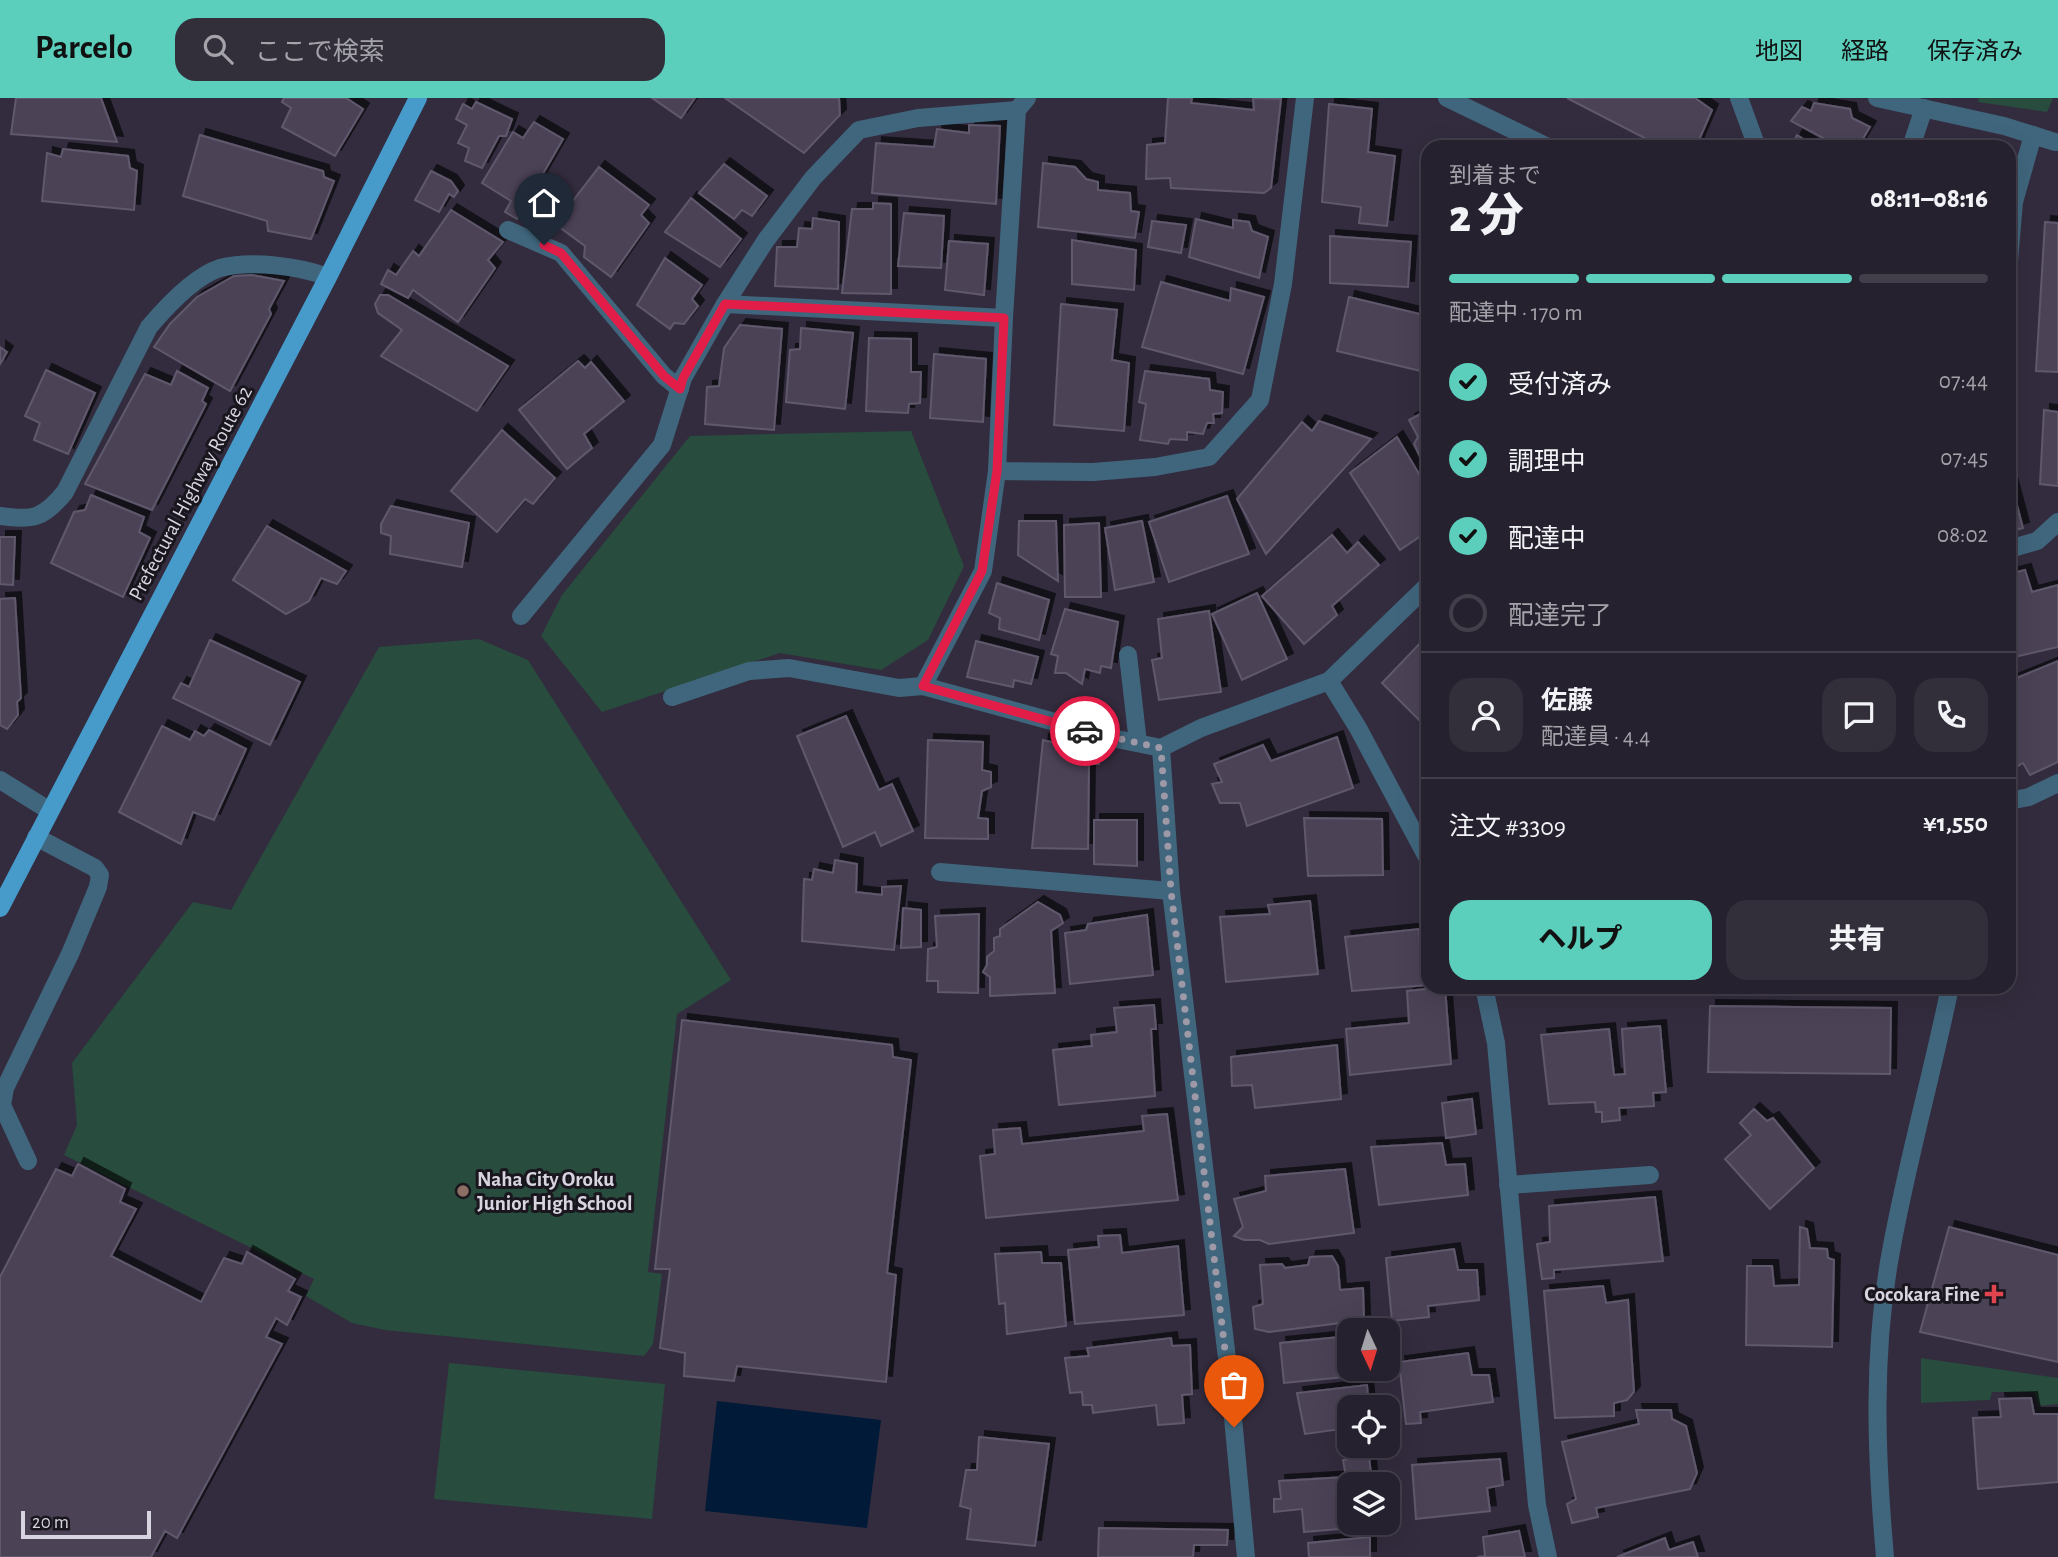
<!DOCTYPE html>
<html lang="ja">
<meta charset="utf-8">
<style>
:root{--surface:#26212e;--page:#322e3a;--text:#f1f3f6;--muted:#a4a3aa;--line:#423e4a;--accent:#5bcebc}
body{margin:0;font-family:"Alegreya Sans","Noto Sans JP",sans-serif;background:var(--page);color:var(--text);height:100vh;display:flex;flex-direction:column;font-size:26px;white-space:nowrap}
*{box-sizing:border-box;margin:0}
p{font-size:23px;color:var(--muted)}
.icon{flex:none;width:38px;height:38px;fill:none;stroke:currentColor;stroke-width:2;stroke-linecap:round;stroke-linejoin:round}
.map{position:relative;flex:1;overflow:hidden}
.sheet{position:absolute;left:1421px;top:42px;width:595px;height:854px;display:flex;flex-direction:column;background:var(--surface);border-radius:21px;box-shadow:0 7px 28px #0002,0 0 0 2px var(--line)}
.sheet>*{flex:none}
.needle{width:46px;rotate:176deg}
.buttons{position:absolute;left:1337px;top:1220px;display:grid;gap:14px}
.buttons a{display:grid;place-items:center;width:63px;height:63px;border-radius:14px;background:var(--surface);box-shadow:0 7px 28px #0002,0 0 0 2px var(--line);font-size:35px}
.scale{position:absolute;left:21px;bottom:18px;width:130px;box-sizing:border-box;padding-left:7px;border:4px solid #d8d4e0;border-top:0;font-size:19px;line-height:24px;white-space:nowrap;color:#d8d4e0;-webkit-text-stroke:5px #19161e;paint-order:stroke}
.pin{position:absolute;display:grid;place-items:center;width:60px;height:60px;color:#fff;margin:-72px -30px;border-radius:50% 50% 50% 0;rotate:-45deg;box-shadow:0 0 7px #0007}
.pin .icon{rotate:45deg}
.courier{position:absolute;display:grid;place-items:center;width:70px;height:70px;margin:-35px;border:5px solid #e11d48;border-radius:50%;background:#fff;color:#222;box-shadow:0 2px 9px #0007}
.head em{font-style:normal;font-weight:800}
.head div{display:flex;flex-direction:column-reverse}
.head{display:flex;align-items:center;justify-content:space-between;height:119px;padding:0 28px}
h1{font-size:46px;font-weight:800;line-height:52px}
.bar{display:grid;grid-template-columns:repeat(4,1fr);gap:10px 7px;align-content:center;height:84px;padding:0 28px}
.bar i{height:9px;border-radius:5px;background:var(--line)}
.bar .active{background:var(--accent)}
.bar p{grid-column:span 4}
.line{display:flex;align-items:center;gap:18px;padding:0 28px;border-top:2px solid var(--line)}
.line div{flex:1}
.round{display:grid;place-items:center;flex:none;width:74px;height:74px;border-radius:21px;background:var(--page)}
ol{padding:0 28px;list-style:none}
li{display:flex;align-items:center;gap:21px;height:77px}
li p{margin-inline-start:auto}
li .icon{padding:7px;border-radius:50%;background:var(--accent);color:#111;stroke-width:4}
li:last-child{color:var(--muted)}
li i{width:38px;height:38px;border:4px solid var(--line);border-radius:50%}
.action{display:flex;gap:14px;margin-top:auto;padding:14px 28px}
.action a{flex:1;height:80px;border-radius:21px;background:var(--accent);color:#111;font-size:28px;font-weight:800;line-height:80px;text-align:center}
.action a+a{background:var(--page);color:var(--text)}
header{display:flex;align-items:center;gap:42px;box-sizing:border-box;height:98px;padding:0 35px;background:var(--accent);color:#111}
header strong{font-size:33px}
nav{display:flex;gap:38px;margin-inline-start:auto;font-size:24px}
.search{width:490px;height:63px;background:var(--page);display:flex;align-items:center;gap:18px;box-sizing:border-box;padding:0 24px;border-radius:21px;color:var(--muted);font-size:26px}
.map>svg:first-child{display:block}
</style>
<header>
<strong>Parcelo</strong>
<div class="search"><svg class="icon" aria-label="search" viewBox="0 0 24 24"><circle cx="10" cy="10" r="6"/><path d="M15 15l6 6"/></svg>ここで検索</div>
<nav><a>地図</a><a>経路</a><a>保存済み</a></nav>
</header>
<div class="map">
<svg width="2058" height="1459" viewBox="0 0 2058 1459">
<defs>
<filter id="shadow"><feDropShadow dx="6" dy="-6" stdDeviation="0" flood-color="#0009"/></filter>
</defs>
<rect width="100%" height="100%" fill="#332c3e"/>
<g fill="#284c3d">
<polygon points="1979,0 2053,0 2047,14 1978,4"/>
<polygon points="911,333 964,468 928,542 881,572 780,555 602,614 541,538 562,497 690,338"/>
<polygon points="479,541 528,562 731,882 677,916 648,1174 662,1176 653,1246 644,1258 385,1232 352,1225 306,1198 314,1181 64,1057 77,1027 72,965 193,804 231,812 379,549"/>
<polygon points="1921,1260 2058,1280 2058,1306 2039,1308 2034,1294 1992,1294 1990,1302 1921,1305"/>
<polygon points="449,1265 665,1286 652,1421 434,1401"/>
</g>
<polygon fill="#001a37" points="717,1303 881,1322 867,1430 705,1413"/>
<g fill="#4b4357" stroke="#60586c" stroke-width="2" filter="url(#shadow)">
<polygon points="16,0 101,0 117,44 11,36"/>
<polygon points="284,0 346,0 363,11 335,58 282,29 291,10 282,4"/>
<polygon points="652,0 695,0 681,20"/>
<polygon points="725,0 839,0 840,17 804,55"/>
<polygon points="1168,0 1192,0 1191,5 1254,12 1253,0 1281,1 1271,90 1264,95 1171,90 1170,80 1146,81 1147,47 1165,45"/>
<polygon points="1567,0 1695,0 1712,12 1696,49 1662,49"/>
<polygon points="476,4 512,21 506,38 499,38 482,70 465,63 469,50 458,45 467,27 456,21 463,6 472,11"/>
<polygon points="1814,5 1850,11 1852,20 1870,29 1858,49 1840,49 1791,23 1802,9 1811,13"/>
<polygon points="1329,6 1372,11 1368,54 1395,58 1387,128 1359,125 1361,109 1322,104"/>
<polygon points="534,24 563,41 517,121 505,114 511,103 482,85 513,34 523,40"/>
<polygon points="969,27 1000,28 996,106 872,95 876,45 934,49 937,31 969,35"/>
<polygon points="200,37 323,73 324,79 334,83 311,141 268,133 267,123 183,98"/>
<polygon points="1797,37 1816,49 1791,49"/>
<polygon points="63,51 128,58 130,70 137,73 134,112 42,103 47,55 61,59"/>
<polygon points="1043,65 1075,69 1086,81 1098,84 1098,92 1130,95 1131,113 1139,114 1135,140 1038,129"/>
<polygon points="724,66 767,98 752,118 742,112 734,121 699,95"/>
<polygon points="599,69 649,107 641,117 649,125 611,179 584,159 585,148 555,126"/>
<polygon points="431,73 451,83 458,93 454,99 449,96 439,114 415,102"/>
<polygon points="691,100 741,141 720,169 665,134"/>
<polygon points="873,105 891,106 891,196 842,195 852,111 873,111"/>
<polygon points="451,112 503,144 488,162 495,170 458,224 413,192 408,200 381,186 388,172 396,177 413,153 419,158"/>
<polygon points="904,115 944,118 941,170 898,168"/>
<polygon points="813,120 839,124 838,191 775,188 777,149 797,149 799,130 812,131"/>
<polygon points="1196,121 1233,130 1233,122 1249,124 1252,133 1268,139 1259,180 1189,159"/>
<polygon points="1152,123 1186,127 1181,155 1148,149"/>
<polygon points="2045,124 2058,125 2058,274 2036,273"/>
<polygon points="1330,138 1411,144 1408,189 1330,185"/>
<polygon points="1072,142 1136,152 1134,192 1072,186"/>
<polygon points="949,143 988,146 984,197 945,192"/>
<polygon points="665,160 702,187 692,201 698,208 684,226 674,225 670,231 637,207"/>
<polygon points="252,177 284,183 269,211 271,216 230,293 154,249 170,226 197,199 234,178"/>
<polygon points="1161,184 1230,203 1231,190 1264,199 1243,276 1142,249"/>
<polygon points="380,197 388,197 508,268 477,313 381,258 402,232 378,215 375,206"/>
<polygon points="1349,199 1428,218 1428,265 1425,274 1337,253"/>
<polygon points="1061,206 1117,212 1112,262 1129,265 1124,333 1054,327"/>
<polygon points="740,227 782,231 774,332 705,326 707,289 719,288 724,250"/>
<polygon points="801,230 853,235 845,311 786,304 790,252 800,251"/>
<polygon points="869,240 911,241 911,274 921,274 920,305 909,306 908,315 866,313"/>
<polygon points="0,249 7,254 0,266"/>
<polygon points="934,256 986,261 983,324 930,320"/>
<polygon points="578,263 585,270 591,264 624,303 584,336 592,350 567,371 519,312"/>
<polygon points="46,272 95,295 68,356 34,342 40,325 25,318"/>
<polygon points="177,273 208,290 202,303 206,306 152,412 85,386 145,276 171,287"/>
<polygon points="1145,273 1209,281 1210,292 1223,294 1222,315 1213,316 1214,325 1207,325 1203,336 1187,334 1187,342 1170,341 1168,346 1140,342 1146,306 1139,304"/>
<polygon points="1428,312 1428,360 1421,361 1414,346 1418,339 1409,322"/>
<polygon points="2044,312 2058,314 2058,388 2040,386"/>
<polygon points="1319,323 1371,341 1266,456 1237,401 1302,324 1312,333"/>
<polygon points="502,332 555,380 533,406 525,401 497,434 451,393"/>
<polygon points="1397,339 1428,391 1428,433 1400,452 1350,375"/>
<polygon points="2009,377 2023,430 2009,434"/>
<polygon points="91,397 144,419 139,434 150,440 123,499 51,465 74,414 85,412"/>
<polygon points="1227,398 1249,456 1169,484 1149,424"/>
<polygon points="391,408 469,425 462,469 390,456 391,438 381,435 381,426"/>
<polygon points="1019,423 1056,423 1058,483 1018,457"/>
<polygon points="1142,423 1154,484 1115,492 1105,430"/>
<polygon points="1099,425 1101,499 1065,499 1064,427"/>
<polygon points="267,428 346,473 337,486 321,480 309,503 286,516 233,482"/>
<polygon points="1332,437 1347,455 1358,444 1379,467 1332,508 1337,517 1304,546 1262,498"/>
<polygon points="0,439 15,439 13,487 0,486"/>
<polygon points="2025,472 2032,494 2058,487 2058,549 2010,560 2009,476"/>
<polygon points="997,485 1049,502 1039,542 999,531 1000,520 989,515"/>
<polygon points="1257,495 1287,561 1242,582 1212,516"/>
<polygon points="15,500 21,600 17,604 18,617 7,631 0,627 0,501"/>
<polygon points="1065,511 1118,524 1111,570 1101,568 1100,575 1085,571 1082,586 1066,575 1055,575 1058,558 1051,556"/>
<polygon points="1209,513 1221,594 1159,602 1152,562 1162,560 1158,521"/>
<polygon points="1428,526 1428,627 1422,625 1382,585 1427,538 1422,532"/>
<polygon points="210,542 300,584 270,647 173,600 181,585 189,589"/>
<polygon points="976,543 1038,559 1031,586 1014,582 1013,589 967,579"/>
<polygon points="2058,563 2058,664 2030,677 2023,665 2016,669 2009,654 2009,583"/>
<polygon points="846,618 879,692 892,686 913,733 881,748 875,734 843,749 797,638"/>
<polygon points="162,628 190,642 195,633 204,638 209,632 246,651 214,722 193,714 181,746 119,714"/>
<polygon points="1337,639 1353,690 1247,728 1240,705 1220,705 1212,686 1222,684 1214,666 1263,647 1271,663"/>
<polygon points="928,642 983,644 982,672 991,674 991,689 982,693 978,720 988,721 988,741 925,740"/>
<polygon points="1043,642 1098,655 1099,666 1089,666 1088,751 1032,750"/>
<polygon points="1304,720 1382,721 1383,777 1308,778"/>
<polygon points="1094,722 1137,722 1137,768 1094,766"/>
<polygon points="835,762 857,766 856,794 882,797 882,789 901,788 894,852 802,843 804,781 812,782 814,771 833,775"/>
<polygon points="1310,803 1318,876 1226,884 1220,819 1270,816 1268,807"/>
<polygon points="1038,804 1060,817 1063,825 1051,833 1055,895 990,898 990,879 983,874 987,867 987,859 994,853 994,840 1000,838 1000,831"/>
<polygon points="903,810 921,812 921,849 901,850"/>
<polygon points="979,816 978,895 938,894 938,883 927,883 928,851 937,849 935,818"/>
<polygon points="1147,817 1153,877 1070,886 1065,835 1086,832 1088,826"/>
<polygon points="1419,831 1421,854 1428,853 1428,887 1352,893 1345,839"/>
<polygon points="1445,889 1451,966 1350,977 1346,931 1409,925 1407,893"/>
<polygon points="1154,907 1156,931 1151,931 1155,998 1059,1007 1053,952 1092,948 1091,937 1117,934 1114,910"/>
<polygon points="1710,908 1891,910 1890,976 1708,974"/>
<polygon points="682,922 892,947 893,959 911,962 887,1175 896,1177 886,1284 737,1268 734,1283 684,1278 685,1255 660,1250 670,1171 655,1171"/>
<polygon points="1660,928 1666,994 1653,995 1654,1008 1619,1010 1620,1022 1602,1024 1602,1014 1596,1014 1595,1004 1549,1006 1541,937 1609,931 1614,977 1625,976 1622,931"/>
<polygon points="1337,947 1341,1001 1255,1010 1252,987 1232,988 1231,959"/>
<polygon points="1472,1001 1476,1036 1446,1040 1442,1005"/>
<polygon points="1754,1011 1767,1023 1773,1020 1814,1070 1770,1111 1725,1061 1751,1037 1740,1025"/>
<polygon points="1167,1016 1178,1102 986,1120 980,1058 995,1056 993,1032 1020,1030 1022,1046 1144,1033 1142,1018"/>
<polygon points="1442,1045 1446,1067 1465,1066 1468,1097 1379,1107 1371,1049"/>
<polygon points="78,1066 125,1091 120,1104 136,1111 111,1158 201,1204 224,1160 242,1166 247,1154 295,1181 288,1193 301,1199 287,1227 276,1220 266,1239 282,1246 177,1440 165,1433 151,1459 0,1459 0,1179 56,1071 72,1078"/>
<polygon points="1345,1071 1354,1135 1269,1146 1260,1142 1244,1142 1234,1138 1243,1129 1234,1101 1266,1093 1265,1078"/>
<polygon points="1655,1099 1663,1163 1554,1172 1554,1180 1542,1181 1537,1146 1550,1144 1549,1108"/>
<polygon points="1800,1129 1807,1131 1810,1150 1827,1151 1828,1160 1834,1162 1832,1249 1746,1247 1747,1168 1772,1168 1774,1188 1799,1187"/>
<polygon points="1949,1129 2058,1157 2058,1264 1920,1234"/>
<polygon points="1120,1137 1122,1155 1178,1148 1184,1217 1075,1226 1068,1152 1099,1149 1098,1138"/>
<polygon points="1454,1151 1458,1172 1477,1172 1479,1202 1428,1208 1429,1219 1392,1223 1386,1160"/>
<polygon points="1041,1154 1042,1165 1061,1165 1066,1228 1007,1236 1005,1205 999,1206 995,1156"/>
<polygon points="1332,1158 1338,1168 1340,1192 1363,1190 1364,1222 1269,1234 1255,1231 1253,1209 1263,1206 1260,1167 1282,1166 1285,1170 1308,1167 1310,1159"/>
<polygon points="1603,1188 1606,1205 1628,1202 1634,1294 1627,1302 1614,1305 1614,1318 1555,1320 1544,1193"/>
<polygon points="1349,1238 1349,1270 1364,1270 1365,1277 1284,1285 1280,1245"/>
<polygon points="1171,1240 1172,1248 1190,1247 1192,1296 1182,1297 1184,1325 1158,1327 1156,1307 1093,1315 1092,1307 1083,1307 1082,1294 1070,1295 1065,1260 1089,1258 1087,1250"/>
<polygon points="1468,1255 1472,1277 1489,1277 1493,1304 1420,1314 1421,1325 1406,1326 1399,1264"/>
<polygon points="1367,1287 1369,1309 1349,1309 1349,1330 1305,1336 1297,1295"/>
<polygon points="2031,1300 2034,1316 2058,1316 2058,1384 1978,1391 1973,1320 2001,1319 1999,1301"/>
<polygon points="1636,1312 1671,1312 1672,1321 1686,1328 1697,1375 1690,1391 1596,1410 1598,1419 1572,1425 1567,1406 1576,1401 1562,1344 1639,1326"/>
<polygon points="979,1339 1049,1346 1035,1448 967,1441 971,1411 960,1408 966,1372 977,1372"/>
<polygon points="1369,1358 1372,1386 1349,1386 1349,1424 1376,1424 1376,1428 1304,1434 1302,1411 1274,1414 1274,1401 1281,1401 1279,1383 1346,1379 1343,1362"/>
<polygon points="1500,1361 1503,1387 1487,1390 1490,1413 1416,1421 1412,1367"/>
<polygon points="1099,1430 1228,1432 1227,1447 1194,1447 1193,1459 1098,1459"/>
<polygon points="1519,1433 1525,1459 1477,1459 1485,1458 1483,1439"/>
<polygon points="1370,1439 1370,1459 1309,1459 1308,1445"/>
<polygon points="1665,1440 1669,1452 1693,1444 1698,1459 1617,1459"/>
</g>
<g fill="none" stroke-linecap="round" stroke-linejoin="round">
<g stroke="#40667d" stroke-width="18">
<polyline points="1027,0 1017,12 1004,220 997,373 1093,374 1155,369 1209,359 1260,302 1283,186 1305,0"/>
<polyline points="1447,0 1548,49"/>
<polyline points="1739,0 1757,49"/>
<polyline points="1877,0 2004,28 2055,44"/>
<polyline points="1911,49 1924,10"/>
<polyline points="508,132 561,155 664,278 680,291"/>
<polyline points="2009,163 2014,104 2033,37"/>
<polyline points="725,206 1004,220"/>
<polyline points="997,373 983,473 923,588 1117,641 1161,650"/>
<path d="M0 418C33 423 44 420 65 394L149 229C166 209 195 178 220 170 251 162 299 168 328 179"/>
<polyline points="2009,451 2037,443 2058,424"/>
<polyline points="521,518 662,347 683,280 725,206 766,142 813,80 859,32 918,20 1017,12"/>
<polyline points="1128,557 1138,645"/>
<polyline points="1329,583 1358,630 1428,761"/>
<polyline points="672,599 749,573 789,570 899,590 923,588"/>
<polyline points="0,682 50,713"/>
<polyline points="2009,703 2029,699 2058,685"/>
<polyline points="940,774 1171,793"/>
<polyline points="1484,889 1496,945 1537,1407 1548,1459"/>
<polyline points="28,1063 2,1007 5,990 70,856 98,789 100,777 95,770 36,739"/>
<polyline points="1508,1087 1650,1077"/>
<polyline points="1246,1459 1229,1277 1171,793 1161,650 1201,630 1329,583 1428,487"/>
<path d="M1885 1459C1876 1357 1872 1254 1891 1153 1907 1064 1932 977 1950 889"/>
</g>
<polyline stroke="#479bca" stroke-width="18" points="0,810 328,179 418,0"/>
</g>
<g fill="none" stroke-linecap="round" stroke-linejoin="round">
<polyline stroke="#9e99a7" stroke-width="7" stroke-dasharray="0 12.6" points="1085,633 1161,650 1171,793 1234,1329"/>
<polyline stroke="#e11d48" stroke-width="9" points="544,147 561,155 664,278 680,291 683,280 725,206 1004,220 997,373 982,473 923,588 1085,633"/>
</g>
<circle fill="#8d6e63" stroke="#19161e" stroke-width="2.5" cx="463" cy="1093" r="7"/>
<path fill="#e0444e" stroke="#19161e" stroke-width="2.5" d="M1990.5 1185.5h7v7h7v7h-7v7h-7v-7h-7v-7h7z"/>
<g text-anchor="middle" stroke-width="6" stroke-linejoin="round" paint-order="stroke">
<g font-size="21" fill="#d8d4e0" stroke="#19161e">
<text transform="translate(190 395) rotate(-62)" y="7">Prefectural Highway Route 62</text>
</g>
<g font-size="21" font-weight="bold" fill="#d8d4e0" stroke="#19161e" text-anchor="start">
<text x="477" y="1088">Naha City Oroku<tspan x="477" dy="24">Junior High School</tspan></text>
<text x="1980" y="1203" text-anchor="end">Cocokara Fine</text>
</g>
</g>
</svg>
<div class="buttons">
<a><svg class="needle" viewBox="-14 -14 28 28"><path d="M0-13l5 13h-10z" fill="#e53935"/><path d="M0 13l5-13h-10z" fill="#a4a3aa"/></svg></a>
<a><svg class="icon" aria-label="locate" viewBox="0 0 24 24"><circle cx="12" cy="12" r="6"/><path d="M12 2v4M12 18v4M2 12h4M18 12h4"/></svg></a>
<a><svg class="icon" aria-label="layers" viewBox="0 0 24 24"><path d="M12 4l9 5-9 5-9-5zM3 14l9 5 9-5"/></svg></a>
</div>
<div class="scale">20 m</div>
<div class="pin" style="left:1234px;top:1329px;background:#ea580c"><svg class="icon" aria-label="bag" viewBox="0 0 24 24"><path d="M5 8h14l-1 12H6zM9 8a3 3 0 0 1 6 0"/></svg></div>
<div class="pin" style="left:544px;top:147px;background:#1f2937"><svg class="icon" aria-label="home" viewBox="0 0 24 24"><path d="M3 11l9-7 9 7M6 9v11h12V9"/></svg></div>
<div class="courier" style="left:1085px;top:633px"><svg class="icon" aria-label="car" viewBox="0 0 24 24"><path d="M5 17H2v-5l4-1 3-4h7l3 4 3 1v5h-3M9 17h6M6 11h13"/><circle cx="7" cy="17" r="2"/><circle cx="17" cy="17" r="2"/></svg></div>
<section class="sheet">
<div class="head"><div><h1>2 分</h1><p>到着まで</p></div><em>08:11–08:16</em></div>
<div class="bar"><i class="active"></i><i class="active"></i><i class="active"></i><i></i><p>配達中 · 170 m</p></div>
<ol>
<li><svg class="icon" aria-label="check" viewBox="0 0 24 24"><path d="M5 12l5 5 9-10"/></svg>受付済み<p>07:44</p></li>
<li><svg class="icon" aria-label="check" viewBox="0 0 24 24"><path d="M5 12l5 5 9-10"/></svg>調理中<p>07:45</p></li>
<li><svg class="icon" aria-label="check" viewBox="0 0 24 24"><path d="M5 12l5 5 9-10"/></svg>配達中<p>08:02</p></li>
<li><i></i>配達完了</li>
</ol>
<div class="line" style="height:126px"><a class="round"><svg class="icon" aria-label="person" viewBox="0 0 24 24"><circle cx="12" cy="8" r="4"/><path d="M4 21q1-7 8-7t8 7"/></svg></a><div><b>佐藤</b><p>配達員 · 4.4</p></div><a class="round"><svg class="icon" aria-label="chat" viewBox="0 0 24 24"><path d="M4 5h16v11H9l-5 4z"/></svg></a><a class="round"><svg class="icon" aria-label="phone" viewBox="0 0 24 24"><path d="M5 4h4l2 5-3 2q2 4 5 5l2-3 5 2v4C11 20 4 13 5 4z"/></svg></a></div>
<div class="line" style="height:91px"><div>注文 #3309</div><b>¥1,550</b></div>
<div class="action"><a>ヘルプ</a><a>共有</a></div>
</section>
</div>
